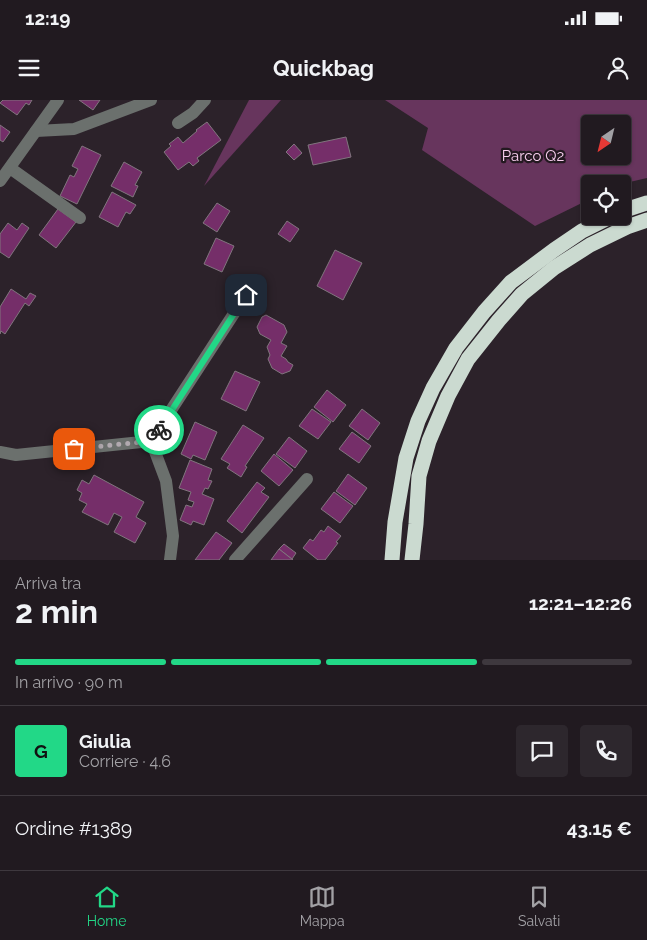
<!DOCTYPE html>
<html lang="it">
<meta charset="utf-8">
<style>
:root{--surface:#211a20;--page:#2d272d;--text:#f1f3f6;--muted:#a2a1a5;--line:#3e383e;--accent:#22d887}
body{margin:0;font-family:Raleway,sans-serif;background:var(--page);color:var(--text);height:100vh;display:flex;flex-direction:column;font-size:19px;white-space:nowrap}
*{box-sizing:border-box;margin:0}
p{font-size:16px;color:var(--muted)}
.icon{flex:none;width:28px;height:28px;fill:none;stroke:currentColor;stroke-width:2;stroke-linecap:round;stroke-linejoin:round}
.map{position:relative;height:460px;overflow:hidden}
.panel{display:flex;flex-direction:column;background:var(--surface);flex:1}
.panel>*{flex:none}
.needle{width:32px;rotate:215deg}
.tools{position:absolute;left:581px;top:15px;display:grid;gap:10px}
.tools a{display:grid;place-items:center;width:50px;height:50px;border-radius:5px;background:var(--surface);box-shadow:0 1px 4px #0004,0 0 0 1px var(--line);font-size:25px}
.pin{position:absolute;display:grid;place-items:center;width:42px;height:42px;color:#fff;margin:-21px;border-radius:10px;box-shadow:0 2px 8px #0006}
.courier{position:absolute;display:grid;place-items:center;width:50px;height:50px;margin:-25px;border:4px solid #22d887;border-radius:50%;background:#fff;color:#222;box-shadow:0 1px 6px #0007}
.head em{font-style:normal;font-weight:700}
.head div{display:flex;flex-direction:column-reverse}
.head{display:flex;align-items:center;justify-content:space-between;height:85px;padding:0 15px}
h1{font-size:32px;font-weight:700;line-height:38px}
.bar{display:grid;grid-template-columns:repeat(4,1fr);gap:8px 5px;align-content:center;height:60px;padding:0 15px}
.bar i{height:6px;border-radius:4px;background:var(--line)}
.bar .selected{background:var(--accent)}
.bar p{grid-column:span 4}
.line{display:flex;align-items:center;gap:12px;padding:0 15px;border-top:1px solid var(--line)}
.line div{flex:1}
.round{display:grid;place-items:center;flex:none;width:52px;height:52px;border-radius:5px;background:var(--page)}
.status{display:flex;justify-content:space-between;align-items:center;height:35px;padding:0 25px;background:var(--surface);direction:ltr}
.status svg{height:14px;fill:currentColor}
header{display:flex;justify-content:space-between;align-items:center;height:65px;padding:0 15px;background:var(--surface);font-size:22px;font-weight:700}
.menu{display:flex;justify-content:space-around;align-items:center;height:70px;border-top:1px solid var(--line);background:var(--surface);font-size:14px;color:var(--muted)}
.menu a{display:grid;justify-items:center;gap:2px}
.menu .selected{color:var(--accent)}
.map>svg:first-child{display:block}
</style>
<div class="status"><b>12:19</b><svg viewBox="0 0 49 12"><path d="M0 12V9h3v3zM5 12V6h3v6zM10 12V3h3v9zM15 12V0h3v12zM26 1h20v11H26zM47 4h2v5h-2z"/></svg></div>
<header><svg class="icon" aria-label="menu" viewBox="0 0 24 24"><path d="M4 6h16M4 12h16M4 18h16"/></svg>Quickbag<svg class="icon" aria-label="person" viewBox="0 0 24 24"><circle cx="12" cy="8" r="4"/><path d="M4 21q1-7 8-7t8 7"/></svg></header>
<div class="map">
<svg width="647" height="460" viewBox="0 0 647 460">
<rect width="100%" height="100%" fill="#2c222a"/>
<g fill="#67355d" fill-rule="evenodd">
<polygon points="249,0 281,0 204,86"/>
<path d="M385 0H647V78L621 84H590V99L535 126 422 50 428 28ZM590 24H622V56H590Z"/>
</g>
<g fill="#752e69" stroke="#81757e">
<polygon points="3,0 32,0 29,5 26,3 17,15 0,3"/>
<polygon points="79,0 100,0 93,10"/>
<polygon points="207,22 221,40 197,58 199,61 193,66 189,62 178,70 164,52 171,46 169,44 178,37 183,43 197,31 196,30"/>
<polygon points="0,25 10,32 3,42 0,40"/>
<polygon points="346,37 351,57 313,65 308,45"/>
<polygon points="294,44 302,53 294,60 286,52"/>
<polygon points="82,46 101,55 77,104 60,96 70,75 74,77 78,69 72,66"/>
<polygon points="124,62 142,72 135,85 138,86 133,97 111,86"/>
<polygon points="112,92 136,105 130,114 126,112 118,127 99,117"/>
<polygon points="217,103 230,111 217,132 203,123"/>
<polygon points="58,109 76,122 56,148 39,135"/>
<polygon points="287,121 299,129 290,142 278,134"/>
<polygon points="8,123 17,130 22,123 29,128 9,158 0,152 0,134"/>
<polygon points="216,138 234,146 222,172 204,164"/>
<polygon points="335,150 362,163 343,200 317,186"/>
<polygon points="11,189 26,199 30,193 36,196 29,206 25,203 5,234 1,231 0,234 0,207"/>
<polygon points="266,215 284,225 287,232 281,243 287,246 281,256 286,259 288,262 293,265 290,271 282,274 272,268 268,259 270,255 267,247 271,240 260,234 257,227 262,217"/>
<polygon points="235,271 260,282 246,311 221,299"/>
<polygon points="327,290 346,305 333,322 314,307"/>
<polygon points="312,309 331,322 318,339 299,326"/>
<polygon points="362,309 380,323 368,340 349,326"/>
<polygon points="195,322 217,332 205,360 193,355 191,359 181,354"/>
<polygon points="243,325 264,338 245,366 247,367 241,377 227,368 230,364 221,359"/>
<polygon points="352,332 371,346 359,363 339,349"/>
<polygon points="289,337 307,351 295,368 276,354"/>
<polygon points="274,354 293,370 279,386 261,371"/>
<polygon points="190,360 212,369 208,380 212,381 208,389 205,388 202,394 214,399 204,425 193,421 191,425 180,420 186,405 192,407 194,402 188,400 191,392 179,388"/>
<polygon points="348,374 367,388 355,405 336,391"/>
<polygon points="94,375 144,402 136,417 146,423 135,443 114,432 122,417 114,413 108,425 82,412 87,404 79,400 82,393 77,390 82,380 89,384"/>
<polygon points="257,382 265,388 261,392 269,397 242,433 227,421"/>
<polygon points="334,392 353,406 340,423 321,409"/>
<polygon points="328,426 341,436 336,442 338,443 325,460 318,460 303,448 310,439 313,441 321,430 324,432"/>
<polygon points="216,432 232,443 219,460 195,460"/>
<polygon points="284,444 296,453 292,459 279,449"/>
<polygon points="279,449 293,460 271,460"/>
</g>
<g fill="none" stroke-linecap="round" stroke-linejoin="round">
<g stroke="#6b706d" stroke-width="12">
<polyline points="178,23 193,13 205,0"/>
<polyline points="36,31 74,29 151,0"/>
<polyline points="10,68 80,118"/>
<polyline points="0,81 58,0"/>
<polyline points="151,341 246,195"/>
<polyline points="0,352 16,355 151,341 166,381 173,436 170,460"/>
<polyline points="235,460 307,379"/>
</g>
<g stroke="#cbdad0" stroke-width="15">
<polyline points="622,111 647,103"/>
<polyline points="392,460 395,422 406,358 418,321 433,288 456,248 484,212 511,182 554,150 582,131 612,116"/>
<polyline points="412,460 416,424 419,376 429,341 448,296 468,259 499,220 522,194 554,168 590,145 627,127 647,120"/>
</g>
</g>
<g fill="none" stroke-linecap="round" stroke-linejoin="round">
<polyline stroke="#b1a9af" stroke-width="5" stroke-dasharray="0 9" points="74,349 151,341 159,330"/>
<polyline stroke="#22d887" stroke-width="6" points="159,330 246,195"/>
</g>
<g text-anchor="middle" stroke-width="4.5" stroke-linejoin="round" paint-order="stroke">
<g font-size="15" fill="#f9cfef" stroke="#231920">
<text x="533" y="61">Parco Q2</text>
</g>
</g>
</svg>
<div class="tools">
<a><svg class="needle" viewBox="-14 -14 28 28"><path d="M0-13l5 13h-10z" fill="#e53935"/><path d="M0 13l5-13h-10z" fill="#a2a1a5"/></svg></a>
<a><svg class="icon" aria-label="locate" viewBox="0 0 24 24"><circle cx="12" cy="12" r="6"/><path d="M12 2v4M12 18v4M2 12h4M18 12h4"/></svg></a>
</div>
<div class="pin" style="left:74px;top:349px;background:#ea580c"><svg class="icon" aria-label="bag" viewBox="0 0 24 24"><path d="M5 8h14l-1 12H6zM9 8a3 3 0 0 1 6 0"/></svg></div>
<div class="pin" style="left:246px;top:195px;background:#1f2937"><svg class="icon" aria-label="home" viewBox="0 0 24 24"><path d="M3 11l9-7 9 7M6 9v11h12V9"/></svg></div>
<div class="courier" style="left:159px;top:330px"><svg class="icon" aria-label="bike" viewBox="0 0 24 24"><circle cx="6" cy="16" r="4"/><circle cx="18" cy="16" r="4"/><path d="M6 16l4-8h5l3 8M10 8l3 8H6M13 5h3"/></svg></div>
</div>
<section class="panel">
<div class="head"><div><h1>2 min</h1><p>Arriva tra</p></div><em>12:21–12:26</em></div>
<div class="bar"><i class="selected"></i><i class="selected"></i><i class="selected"></i><i></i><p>In arrivo · 90 m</p></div>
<div class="line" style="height:90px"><b class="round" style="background:var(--accent);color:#111">G</b><div><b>Giulia</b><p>Corriere · 4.6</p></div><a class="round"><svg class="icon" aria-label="chat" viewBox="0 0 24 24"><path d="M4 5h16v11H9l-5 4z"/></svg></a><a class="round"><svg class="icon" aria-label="phone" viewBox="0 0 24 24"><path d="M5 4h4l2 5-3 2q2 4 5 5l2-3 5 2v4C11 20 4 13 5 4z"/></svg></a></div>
<div class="line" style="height:65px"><div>Ordine #1389</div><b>43.15 €</b></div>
</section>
<nav class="menu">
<a class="selected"><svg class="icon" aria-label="home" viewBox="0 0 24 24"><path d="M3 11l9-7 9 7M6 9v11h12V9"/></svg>Home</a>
<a><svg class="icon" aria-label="map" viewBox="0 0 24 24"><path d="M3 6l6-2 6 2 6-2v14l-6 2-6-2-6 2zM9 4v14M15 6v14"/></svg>Mappa</a>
<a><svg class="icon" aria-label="saved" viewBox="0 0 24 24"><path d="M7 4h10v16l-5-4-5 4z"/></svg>Salvati</a>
</nav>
